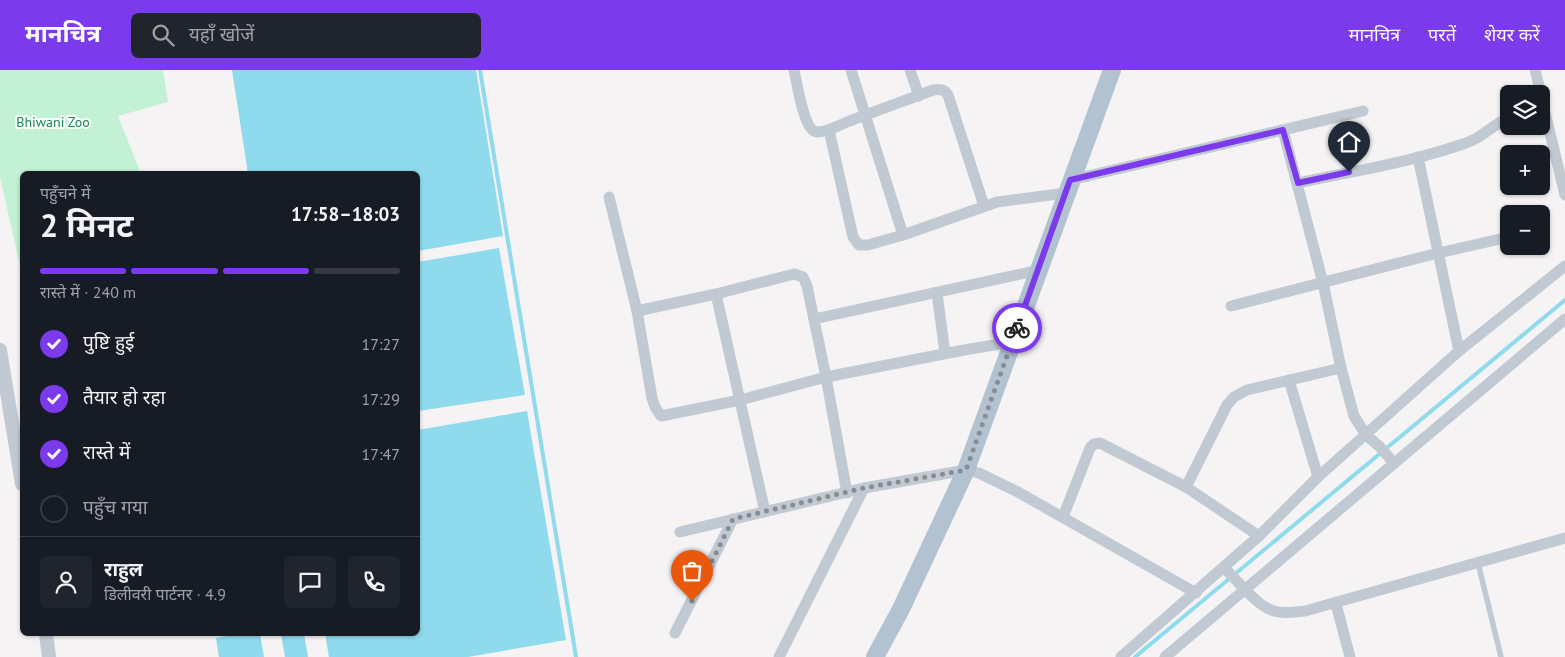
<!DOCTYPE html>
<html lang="hi">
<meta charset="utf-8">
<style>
:root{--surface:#171b24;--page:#20242c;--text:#f1f3f6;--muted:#9ea1a6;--line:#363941;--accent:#7c3aed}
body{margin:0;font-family:"PT Sans","Noto Sans Devanagari",sans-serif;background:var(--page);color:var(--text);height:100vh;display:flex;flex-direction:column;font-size:19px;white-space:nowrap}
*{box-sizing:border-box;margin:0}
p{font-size:16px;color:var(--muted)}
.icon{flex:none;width:28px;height:28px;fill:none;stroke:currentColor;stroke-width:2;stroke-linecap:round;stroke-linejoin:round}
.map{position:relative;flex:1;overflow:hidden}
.panel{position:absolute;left:20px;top:101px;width:400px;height:465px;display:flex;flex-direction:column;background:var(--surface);border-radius:8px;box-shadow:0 1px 4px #0004}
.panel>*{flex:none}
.fabs{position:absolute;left:1500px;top:15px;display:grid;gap:10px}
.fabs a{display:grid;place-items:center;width:50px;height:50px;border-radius:8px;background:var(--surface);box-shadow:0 1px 4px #0004;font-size:25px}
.pin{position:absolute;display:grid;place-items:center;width:42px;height:42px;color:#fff;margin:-51px -21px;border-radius:50% 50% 50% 0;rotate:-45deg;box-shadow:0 0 5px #0007}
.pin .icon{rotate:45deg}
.courier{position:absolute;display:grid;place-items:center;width:50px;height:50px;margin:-25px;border:4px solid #7c3aed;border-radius:50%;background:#fff;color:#222;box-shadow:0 1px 6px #0007}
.summary em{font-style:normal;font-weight:700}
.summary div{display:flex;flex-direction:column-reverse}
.summary{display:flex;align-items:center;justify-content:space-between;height:85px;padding:0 20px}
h1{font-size:32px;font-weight:700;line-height:38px}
.bar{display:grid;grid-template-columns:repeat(4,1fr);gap:8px 5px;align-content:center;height:60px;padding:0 20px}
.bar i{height:6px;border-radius:4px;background:var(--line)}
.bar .active{background:var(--accent)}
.bar p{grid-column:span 4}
.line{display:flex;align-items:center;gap:12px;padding:0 20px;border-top:1px solid var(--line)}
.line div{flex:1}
.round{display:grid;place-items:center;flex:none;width:52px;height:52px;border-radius:8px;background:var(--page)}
ol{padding:0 20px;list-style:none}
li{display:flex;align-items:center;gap:15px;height:55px}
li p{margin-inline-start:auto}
li .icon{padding:5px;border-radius:50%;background:var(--accent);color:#fff;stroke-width:4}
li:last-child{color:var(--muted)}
li i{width:28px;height:28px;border:2px solid var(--line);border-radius:50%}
header{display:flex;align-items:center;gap:30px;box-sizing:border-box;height:70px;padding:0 25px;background:var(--accent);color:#fff}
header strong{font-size:24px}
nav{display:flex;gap:28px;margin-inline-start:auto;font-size:18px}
.search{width:350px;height:45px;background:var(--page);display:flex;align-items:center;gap:12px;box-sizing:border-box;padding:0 18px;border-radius:8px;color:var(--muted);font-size:19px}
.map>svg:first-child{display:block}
</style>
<header>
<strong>मानचित्र</strong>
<div class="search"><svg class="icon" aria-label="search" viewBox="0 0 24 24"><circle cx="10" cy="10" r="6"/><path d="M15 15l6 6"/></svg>यहाँ खोजें</div>
<nav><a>मानचित्र</a><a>परतें</a><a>शेयर करें</a></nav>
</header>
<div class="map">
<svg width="1565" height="587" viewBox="0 0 1565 587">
<rect width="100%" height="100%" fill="#f5f3f3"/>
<polygon fill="#c3f1d5" points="0,0 163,0 168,32 118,46 141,104 22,104 22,205 0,107"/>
<g fill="#90daee">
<polygon points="232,0 476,0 503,166 418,181 418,104 248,104"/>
<polygon points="499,178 525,325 418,341 418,192"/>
<polygon points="527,341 566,570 468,587 329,587 325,564 418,564 418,360"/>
<polygon points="238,564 260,564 264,587 219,587 216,568"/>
<polygon points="281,564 304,564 308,587 285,587"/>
</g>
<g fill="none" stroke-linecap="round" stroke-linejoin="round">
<g stroke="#90daee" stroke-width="4">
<polyline points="480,0 576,587"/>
<polyline points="1135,587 1565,230"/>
</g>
<polyline stroke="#c1cad2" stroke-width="5.5" points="1478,493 1501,587"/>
<g stroke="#c1cad2" stroke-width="11">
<path d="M794 0C797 13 803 55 814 61 821 65 840 55 847 52 875 41 904 31 933 20 940 19 944 19 948 25L984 136"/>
<polyline points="851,0 903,165"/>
<polyline points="910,0 919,26"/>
<polyline points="1535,0 1541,24"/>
<polyline points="1541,26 1565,125"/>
<polyline points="829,60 853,167 859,175 868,175 903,165 997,132 1066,123"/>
<polyline points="1283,60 1323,213 1341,298 1354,346 1366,365 1380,377 1393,392"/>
<polyline points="1418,87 1459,281"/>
<polyline points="1071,110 1363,41"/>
<path d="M1298 113C1354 101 1412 92 1466 73 1482 68 1493 54 1509 48"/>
<polyline points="609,127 637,241 652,328 655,337 661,346 740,330 826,307 964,280 1012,272"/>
<polyline points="937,223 945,283"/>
<polyline points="716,224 765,442"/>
<polyline points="1231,236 1438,183 1509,167"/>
<polyline points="637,241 716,224 794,204 803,207 807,216 826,307 847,423"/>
<polyline points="814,249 1039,200"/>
<polyline points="1289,310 1318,407"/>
<polyline points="1186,417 1227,335 1234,327 1247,320 1341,298"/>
<polyline points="1063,447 1090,378 1094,374 1100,373 1186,417 1259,466"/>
<polyline points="680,462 864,418 966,400 979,403 1018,422 1196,523"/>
<path d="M1224 498C1238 510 1256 536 1274 541 1284 544 1295 542 1305 541L1565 468"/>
<polyline points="1336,534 1350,587"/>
<polyline points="675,563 733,449"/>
<polyline points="779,587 864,418"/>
<polyline points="1121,587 1259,466 1318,407 1459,281 1565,196"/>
<polyline points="1165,587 1565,249"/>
</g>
<g stroke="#c1cad2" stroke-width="14">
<polyline points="0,280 22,414"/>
<polyline points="46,564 49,587"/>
</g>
<polyline stroke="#b3c2d1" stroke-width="18" points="875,587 901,539 966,400 1112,0"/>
</g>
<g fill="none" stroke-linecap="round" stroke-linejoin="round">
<polyline stroke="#868d94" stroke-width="5" stroke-dasharray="0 9" points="692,531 733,449 864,418 966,400 1017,258"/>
<polyline stroke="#7c3aed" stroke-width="6" points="1017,258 1070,110 1283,60 1298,113 1349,102"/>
</g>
<g text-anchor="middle" stroke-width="4" stroke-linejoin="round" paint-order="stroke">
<g font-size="14" fill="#17864f" stroke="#fff">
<text x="53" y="57">Bhiwani Zoo</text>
</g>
</g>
</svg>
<div class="fabs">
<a><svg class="icon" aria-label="layers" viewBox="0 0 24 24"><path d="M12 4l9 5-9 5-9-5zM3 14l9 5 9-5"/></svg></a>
<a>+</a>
<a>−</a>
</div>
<div class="pin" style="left:692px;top:531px;background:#ea580c"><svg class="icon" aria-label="bag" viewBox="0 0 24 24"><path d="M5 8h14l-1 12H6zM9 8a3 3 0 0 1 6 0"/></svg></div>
<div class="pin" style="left:1349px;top:102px;background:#1f2937"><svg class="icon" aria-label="home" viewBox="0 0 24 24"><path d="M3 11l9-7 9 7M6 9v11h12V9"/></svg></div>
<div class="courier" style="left:1017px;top:258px"><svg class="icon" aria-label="bike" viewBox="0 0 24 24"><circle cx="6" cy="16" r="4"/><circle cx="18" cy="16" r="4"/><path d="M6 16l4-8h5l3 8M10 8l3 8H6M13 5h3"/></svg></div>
<section class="panel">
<div class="summary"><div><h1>2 मिनट</h1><p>पहुँचने में</p></div><em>17:58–18:03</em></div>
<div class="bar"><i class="active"></i><i class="active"></i><i class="active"></i><i></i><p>रास्ते में · 240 m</p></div>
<ol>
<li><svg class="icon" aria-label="check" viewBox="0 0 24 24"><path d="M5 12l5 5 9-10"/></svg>पुष्टि हुई<p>17:27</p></li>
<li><svg class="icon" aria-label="check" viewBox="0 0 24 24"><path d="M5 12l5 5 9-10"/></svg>तैयार हो रहा<p>17:29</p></li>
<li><svg class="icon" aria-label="check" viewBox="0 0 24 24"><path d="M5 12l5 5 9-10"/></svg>रास्ते में<p>17:47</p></li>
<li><i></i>पहुँच गया</li>
</ol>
<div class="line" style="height:90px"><a class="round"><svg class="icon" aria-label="person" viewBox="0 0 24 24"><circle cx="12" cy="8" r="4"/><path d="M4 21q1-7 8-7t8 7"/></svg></a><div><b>राहुल</b><p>डिलीवरी पार्टनर · 4.9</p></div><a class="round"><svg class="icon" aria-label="chat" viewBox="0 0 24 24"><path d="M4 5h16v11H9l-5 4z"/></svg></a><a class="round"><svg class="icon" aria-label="phone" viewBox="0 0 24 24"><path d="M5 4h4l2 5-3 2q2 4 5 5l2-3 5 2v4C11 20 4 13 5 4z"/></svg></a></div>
</section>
</div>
